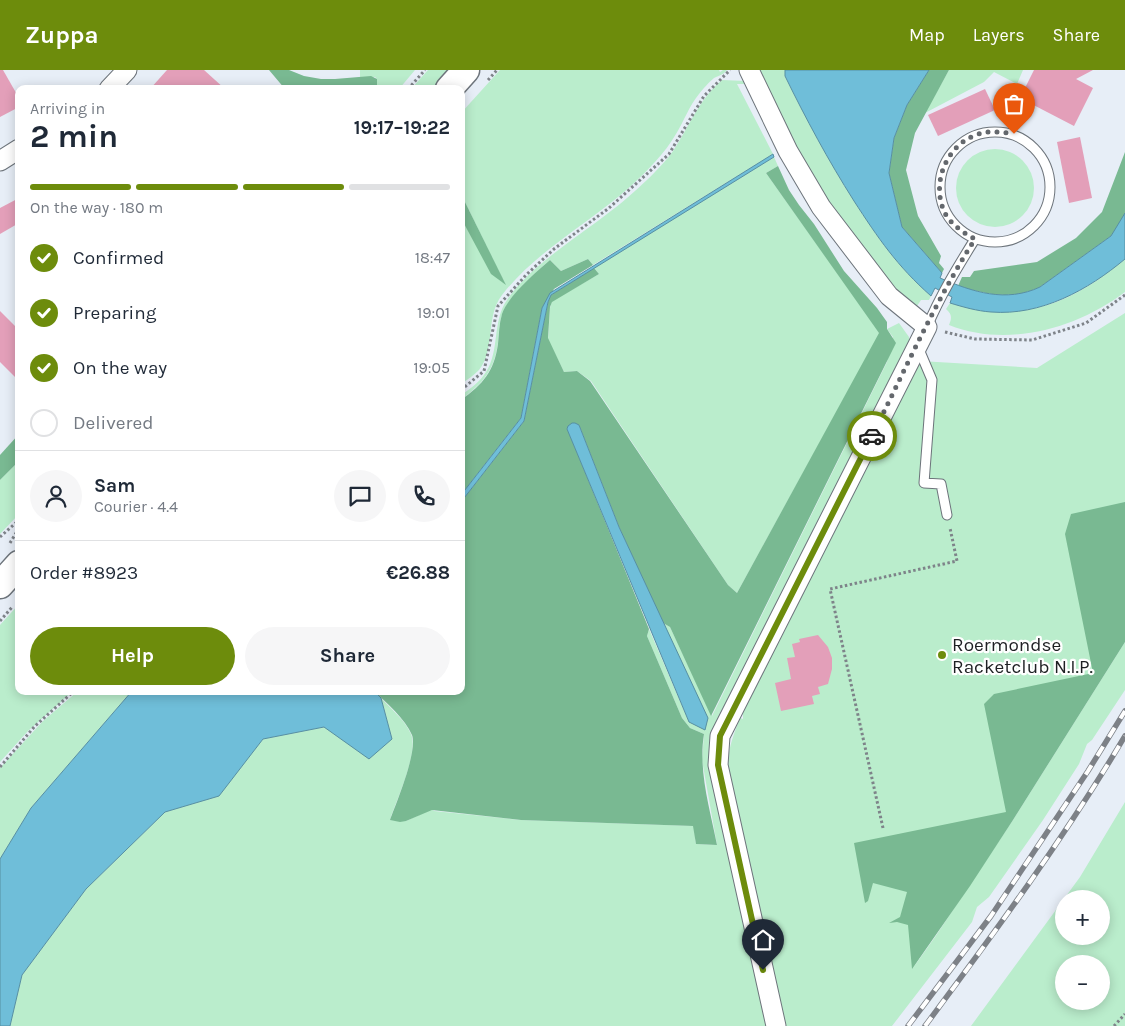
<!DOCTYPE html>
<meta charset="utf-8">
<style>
:root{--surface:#fff;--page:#f6f6f7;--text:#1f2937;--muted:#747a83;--line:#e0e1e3;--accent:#6d8c0c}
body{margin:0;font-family:Karla,sans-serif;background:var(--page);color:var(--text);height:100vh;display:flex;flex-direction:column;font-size:19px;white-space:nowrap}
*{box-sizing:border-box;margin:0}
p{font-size:16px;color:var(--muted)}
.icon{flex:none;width:28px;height:28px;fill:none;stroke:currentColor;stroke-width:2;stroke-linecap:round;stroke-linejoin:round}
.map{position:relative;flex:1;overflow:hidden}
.sheet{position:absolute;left:15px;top:15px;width:450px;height:610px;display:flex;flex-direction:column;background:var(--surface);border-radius:10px;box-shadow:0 2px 12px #0003}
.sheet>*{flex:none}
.controls{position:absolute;left:1055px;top:820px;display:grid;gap:10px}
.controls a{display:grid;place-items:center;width:55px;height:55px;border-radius:50%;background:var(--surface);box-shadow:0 2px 12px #0003;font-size:25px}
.pin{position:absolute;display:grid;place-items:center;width:42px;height:42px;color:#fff;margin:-51px -21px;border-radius:50% 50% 50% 0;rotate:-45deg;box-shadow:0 0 5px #0007}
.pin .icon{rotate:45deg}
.courier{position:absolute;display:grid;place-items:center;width:50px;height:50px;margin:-25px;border:4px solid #6d8c0c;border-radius:50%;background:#fff;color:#222;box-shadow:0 1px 6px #0007}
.overview em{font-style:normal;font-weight:700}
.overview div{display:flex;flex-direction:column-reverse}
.overview{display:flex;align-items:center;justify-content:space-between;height:85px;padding:0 15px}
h1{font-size:32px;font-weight:700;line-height:38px}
.bar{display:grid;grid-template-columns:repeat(4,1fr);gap:8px 5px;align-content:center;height:60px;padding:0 15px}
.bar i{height:6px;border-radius:4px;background:var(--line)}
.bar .active{background:var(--accent)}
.bar p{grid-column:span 4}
.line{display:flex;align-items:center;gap:12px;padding:0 15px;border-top:1px solid var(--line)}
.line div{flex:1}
.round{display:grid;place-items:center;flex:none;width:52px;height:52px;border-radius:26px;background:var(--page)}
ol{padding:0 15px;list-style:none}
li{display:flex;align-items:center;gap:15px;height:55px}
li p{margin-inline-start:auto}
li .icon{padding:5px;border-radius:50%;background:var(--accent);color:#fff;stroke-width:4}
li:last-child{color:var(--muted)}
li i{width:28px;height:28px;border:2px solid var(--line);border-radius:50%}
.action{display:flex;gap:10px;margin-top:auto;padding:10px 15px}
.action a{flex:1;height:58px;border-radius:30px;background:var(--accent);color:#fff;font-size:20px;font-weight:700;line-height:58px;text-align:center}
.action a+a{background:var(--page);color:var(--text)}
header{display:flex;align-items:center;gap:30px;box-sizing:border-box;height:70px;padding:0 25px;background:var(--accent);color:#fff}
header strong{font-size:24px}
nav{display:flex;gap:28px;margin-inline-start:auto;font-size:18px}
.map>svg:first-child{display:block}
</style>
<header>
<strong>Zuppa</strong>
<nav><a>Map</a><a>Layers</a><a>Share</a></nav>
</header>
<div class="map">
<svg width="1125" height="956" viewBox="0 0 1125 956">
<rect width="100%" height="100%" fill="#e7eef7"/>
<g fill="#baedcc" fill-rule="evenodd">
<polygon points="360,0 415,0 399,19 377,19 377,9 375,7 360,7"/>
<polygon points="428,0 448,0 432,19 411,19"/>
<path d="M500 0H719L720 2 723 0H727C723 5 720 5 714 8 709 12 703 19 699 24 689 36 684 51 676 64 665 83 648 100 632 115 590 153 537 180 502 225 485 247 496 279 479 300 474 305 467 310 461 314V148L471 164 505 214 461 124V43Z"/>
<path d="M758 0H785V6C806 49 828 90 854 131 878 168 897 196 931 226L929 230H921L917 236 912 237 907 234 840 152 800 84Z"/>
<polygon points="949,0 1023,0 1017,14 994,2 984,12 925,43"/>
<path d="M722 10 746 11 748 14H737L773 84 593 195 588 189 561 201 550 190C536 202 510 225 503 242 499 252 499 263 498 273 494 301 483 313 461 330V325C470 319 480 312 486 302 500 281 492 251 507 230 530 196 575 169 607 144 621 134 635 121 648 109 656 101 666 91 673 81 689 57 699 29 722 10Z"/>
<circle cx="995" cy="118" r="39"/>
<polygon points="774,87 778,96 766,103 880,263 737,523 728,515 591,311 577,301 564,302 548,270 550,238 552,231 599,204 594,198"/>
<path d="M1125 189V222C1076 259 1007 278 949 255 952 248 952 244 946 239L950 233C1021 254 1070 235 1125 189Z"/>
<path d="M1125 243V565L913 898 935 867 1013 750 1125 572V620L1092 670 1087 674 1079 694 1043 750 989 827 977 837 972 852 892 956H781L728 701C727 681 733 666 740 648L743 649V637L782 566 913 302 920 291 1037 298Z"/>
<path d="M899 253 909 267 910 276 717 670 771 956H10L22 905 86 819 165 742 218 726 263 669 324 657 392 669 381 628C391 639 405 650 411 664 419 682 396 731 390 750L406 751 432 739 434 741 521 750 694 756 696 774 717 775 702 690 704 664 690 658 682 648 647 566 649 559 689 652 707 648 663 553 670 557 712 646 887 292 893 267 887 259Z"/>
<polygon points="19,391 19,444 0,464 0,410"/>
<polygon points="19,534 19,621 73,621 28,661 0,692 0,555"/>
<polygon points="78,621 132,621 31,738 0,789 0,698 43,651"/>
<path d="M1125 732V956H971L1080 807ZM1064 829H1101V866H1064ZM1064 894H1101V931H1064Z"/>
</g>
<g fill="#79b992">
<polygon points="269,0 289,0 304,6 321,9 335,9 371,6 377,9 377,19 285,19"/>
<polygon points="929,0 949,0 915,63 906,100 918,146 941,186 939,193 944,199 942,203 902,157 889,103 894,68 907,35"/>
<path d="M1125 82V143L1118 157 1111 166 1040 217C1010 231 988 224 958 216L962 207H970L974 201 1037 192 1076 168 1102 142Z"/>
<path d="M778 96 789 120 799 135 814 154 844 201 877 238 887 252V259L896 273 711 646 670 557 663 553 619 457 579 355 567 358 649 559 647 566 682 648 690 658 704 664C698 701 710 739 717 775L696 774 693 756 521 750 432 740 406 751 400 752 390 750C396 734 418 681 412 665 405 649 387 633 374 621H461V432L524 351 548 232 551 225 594 198 599 204 552 232 550 237 548 268 564 302 577 301 590 311 728 515 737 523 879 263 766 103Z"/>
<polygon points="461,124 506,215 491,204 461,148"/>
<path d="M588 189 593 195 554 219 542 238 521 348 461 425V330C483 314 494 302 498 274 499 264 499 254 502 244 508 226 536 202 550 190L561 201Z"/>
<polygon points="19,364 19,391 0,410 0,385"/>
<polygon points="1125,432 1125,572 1013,750 970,816 912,899 908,855 897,852 889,853 900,847 907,822 873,813 868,831 865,833 854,773 1006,742 984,634 994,624 1093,603 1065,464 1071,444"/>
</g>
<g fill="#6fbed9" stroke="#578fa2">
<path d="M785 0H929L907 35 894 68 889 103 902 157 942 203 940 208C973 222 1006 233 1040 217L1111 166 1125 143V189C1088 220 1041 246 991 242 977 241 963 237 950 233L952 227 935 218 931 226C897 196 878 168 854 131 828 90 806 49 785 6Z"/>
<polygon points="773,84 774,87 551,225 548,232 524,351 461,432 461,425 521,348 542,238 550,223"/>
<polygon points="572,353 575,353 579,355 619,457 708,648 705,660 689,652 567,359 568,356"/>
<polygon points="132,621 374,621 381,628 392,669 369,689 324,657 263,669 219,726 165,742 86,819 22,905 10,956 0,956 0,789 31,738"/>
</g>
<g fill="#e39fb9">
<polygon points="0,0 3,0 19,28 19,37 0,47"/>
<polygon points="167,0 204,0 225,19 150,19"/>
<polygon points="1034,0 1093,0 1076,9 1093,18 1074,56 1020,28"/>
<polygon points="985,19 995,40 938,66 928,45"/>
<polygon points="1080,67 1092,128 1069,133 1057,72"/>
<polygon points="19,128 19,153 0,164 0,138"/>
<polygon points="0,241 19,260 19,311 0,292"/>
<polygon points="818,565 828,577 832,588 832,599 828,614 818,617 820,624 812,626 814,634 781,641 775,613 791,609 787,588 795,587 792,574 800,572 799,569"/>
</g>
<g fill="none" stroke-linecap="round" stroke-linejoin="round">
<g stroke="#6d747b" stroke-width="11">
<g id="service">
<circle cx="995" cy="117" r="55"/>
<path d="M927 257C940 226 957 198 975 169"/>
<polyline points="918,277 932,310 924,413 941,414 947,445"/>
</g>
</g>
<g stroke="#6d747b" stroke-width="21">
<g id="minor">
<polyline points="749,0 788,81 821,137 889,226 927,257 720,666 718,695 776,956"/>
<polyline points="109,19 127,0"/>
<polyline points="0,91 19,79"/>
</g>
</g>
<g stroke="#6d747b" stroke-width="29">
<g id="secondary">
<polyline points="449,19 466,0"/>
<polyline points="0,515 19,494"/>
</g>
</g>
<g stroke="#7e8389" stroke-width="3" stroke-dasharray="2.5 2.5" stroke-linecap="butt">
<polyline points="488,10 497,0"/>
<polyline points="408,19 425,0"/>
<polyline points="945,262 975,269 1032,270 1086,253 1125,225"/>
<polyline points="461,320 484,301 498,236 526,205 554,179 609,138 669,84 704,26 730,0"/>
<polyline points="0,467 19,450"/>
<polyline points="10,473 19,458"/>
<polyline points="0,551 13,536"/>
<polyline points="0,697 35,656 74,621"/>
<polyline points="883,758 830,519 957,491 950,458"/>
<polyline points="1114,956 1125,944"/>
</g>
<use href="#service" stroke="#fff" stroke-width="9"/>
<use href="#minor" stroke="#fff" stroke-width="19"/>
<use href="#secondary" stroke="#fff" stroke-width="26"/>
<g stroke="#7d8187" stroke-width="5.5">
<g id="rail">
<polyline points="908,956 991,846 1088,701 1125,641"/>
<path d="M925 956C995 862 1065 767 1125 666"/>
</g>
</g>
<use href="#rail" stroke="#fff" stroke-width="4" stroke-dasharray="11" stroke-linecap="butt"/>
</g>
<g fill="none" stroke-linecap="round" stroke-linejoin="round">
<path stroke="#64686d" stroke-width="5" stroke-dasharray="0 9" d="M872 366C905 300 935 232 975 169 964 163 953 156 946 145 930 116 945 76 976 65 988 60 1001 62 1014 64"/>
<polyline stroke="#6d8c0c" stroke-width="6" points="763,900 718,695 720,666 872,366"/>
</g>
<circle fill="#6d8c0c" stroke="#fff" stroke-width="2" cx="942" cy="585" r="5"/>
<g text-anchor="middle" stroke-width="4.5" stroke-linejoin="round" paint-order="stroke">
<g font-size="19" fill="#1e2023" stroke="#fff" text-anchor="start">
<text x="952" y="581">Roermondse<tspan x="952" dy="22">Racketclub N.I.P.</tspan></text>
</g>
</g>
</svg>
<div class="controls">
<a>+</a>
<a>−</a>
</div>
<div class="pin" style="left:1014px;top:64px;background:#ea580c"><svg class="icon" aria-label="bag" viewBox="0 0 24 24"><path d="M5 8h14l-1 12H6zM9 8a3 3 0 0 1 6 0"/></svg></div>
<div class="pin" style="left:763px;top:900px;background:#1f2937"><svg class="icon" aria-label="home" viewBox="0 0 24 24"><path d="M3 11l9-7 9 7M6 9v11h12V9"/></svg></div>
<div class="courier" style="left:872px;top:366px"><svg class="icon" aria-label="car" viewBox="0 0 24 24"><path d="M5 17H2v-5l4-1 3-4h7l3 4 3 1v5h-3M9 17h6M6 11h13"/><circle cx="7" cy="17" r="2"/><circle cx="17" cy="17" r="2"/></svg></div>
<section class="sheet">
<div class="overview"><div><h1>2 min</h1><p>Arriving in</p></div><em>19:17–19:22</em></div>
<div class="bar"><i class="active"></i><i class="active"></i><i class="active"></i><i></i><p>On the way · 180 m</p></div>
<ol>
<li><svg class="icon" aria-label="check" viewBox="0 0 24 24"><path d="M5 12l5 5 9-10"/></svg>Confirmed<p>18:47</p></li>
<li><svg class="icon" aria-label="check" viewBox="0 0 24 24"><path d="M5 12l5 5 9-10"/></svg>Preparing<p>19:01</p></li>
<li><svg class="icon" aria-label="check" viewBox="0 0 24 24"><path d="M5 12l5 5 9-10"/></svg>On the way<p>19:05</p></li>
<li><i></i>Delivered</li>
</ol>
<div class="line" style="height:90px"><a class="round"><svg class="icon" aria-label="person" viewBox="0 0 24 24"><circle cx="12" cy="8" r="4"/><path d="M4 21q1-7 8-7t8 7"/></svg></a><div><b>Sam</b><p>Courier · 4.4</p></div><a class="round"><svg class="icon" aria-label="chat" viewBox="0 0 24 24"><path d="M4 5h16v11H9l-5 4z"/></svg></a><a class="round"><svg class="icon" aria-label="phone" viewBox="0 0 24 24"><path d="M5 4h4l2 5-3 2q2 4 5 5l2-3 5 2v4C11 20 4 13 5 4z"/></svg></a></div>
<div class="line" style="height:65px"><div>Order #8923</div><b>€26.88</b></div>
<div class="action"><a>Help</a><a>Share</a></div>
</section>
</div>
